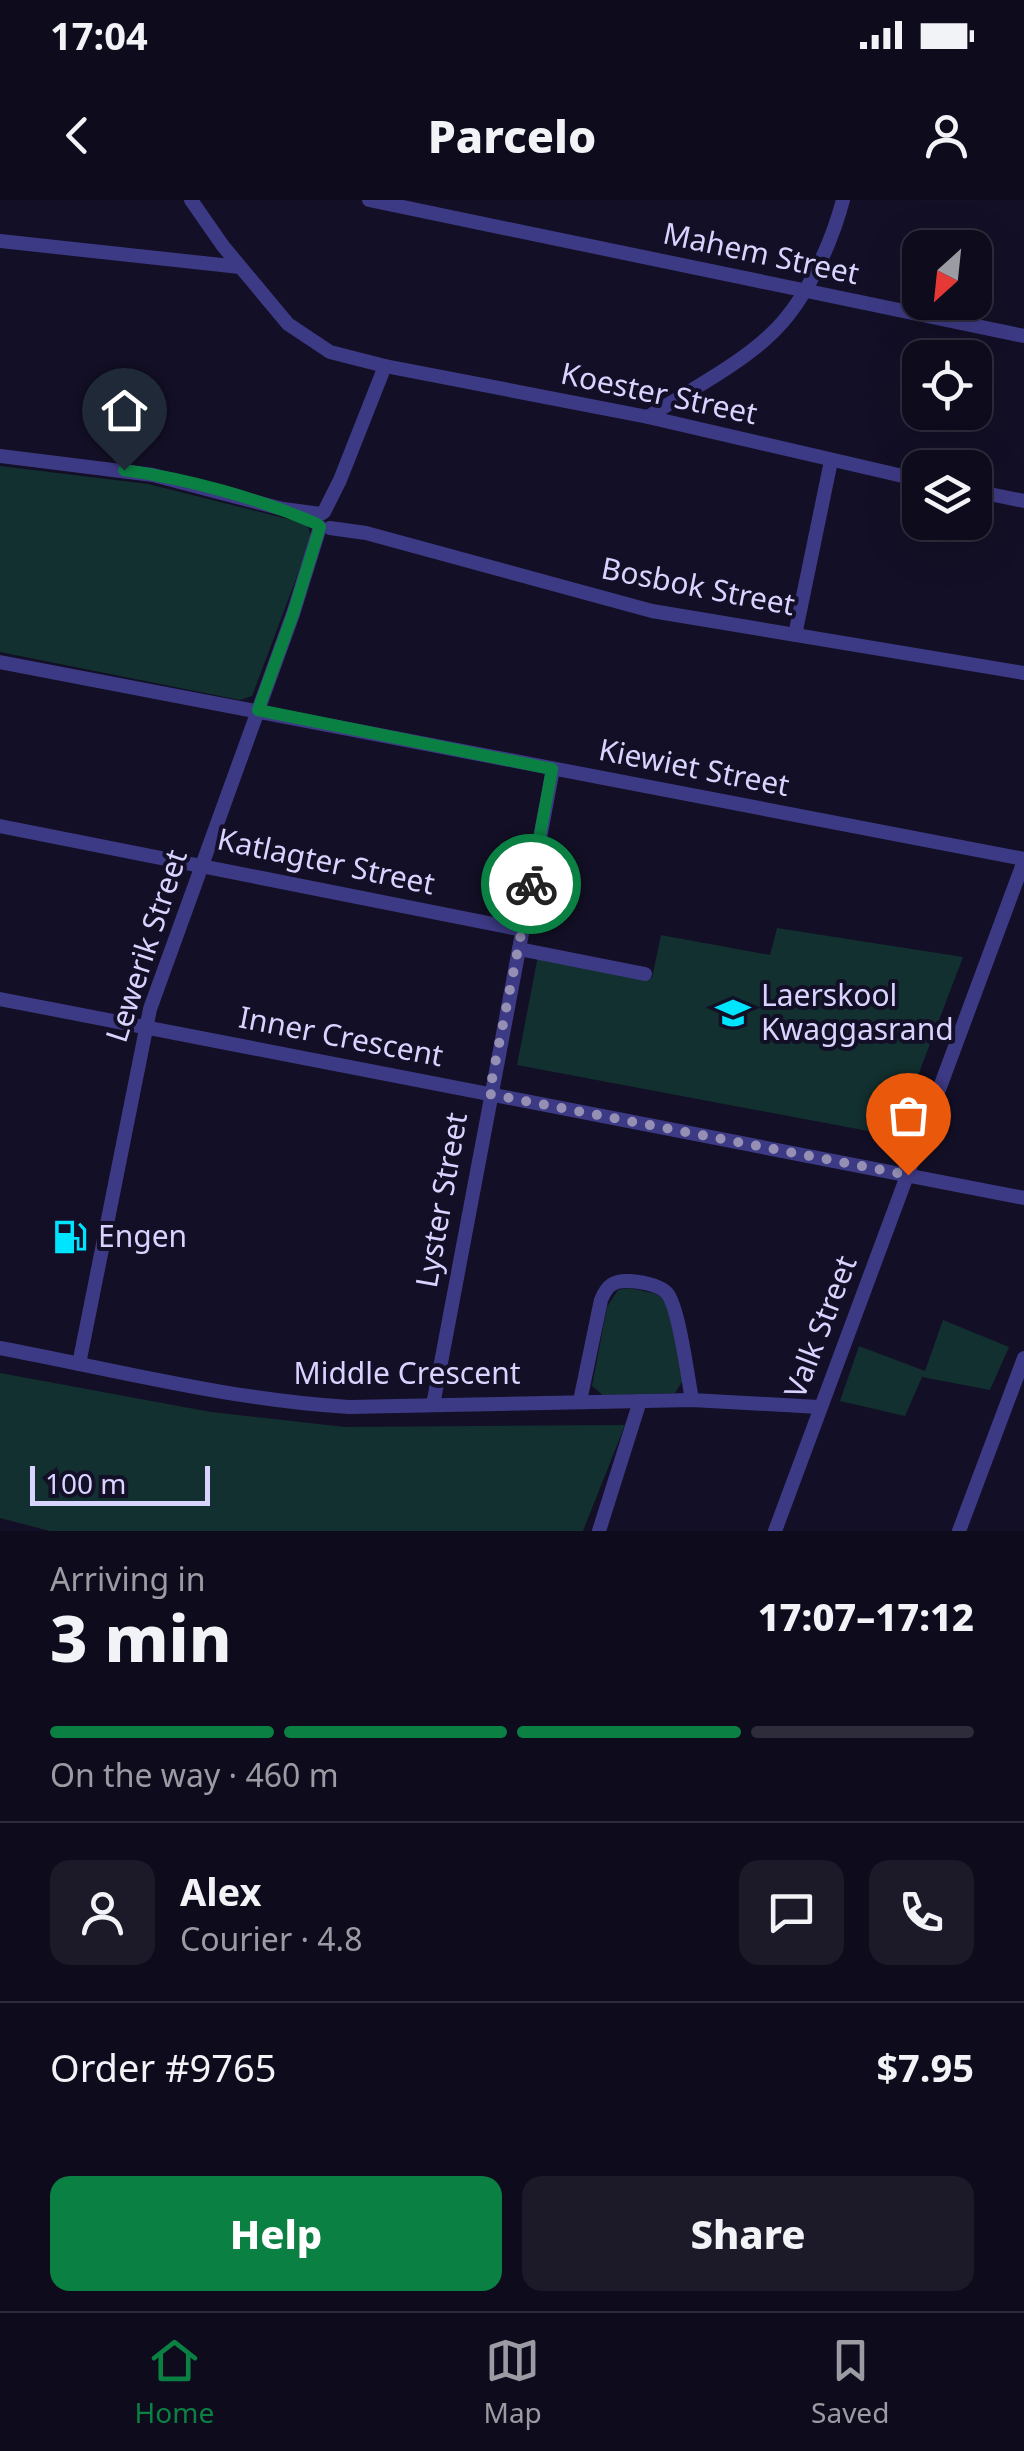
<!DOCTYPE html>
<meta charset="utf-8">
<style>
:root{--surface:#0e0b1c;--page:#1c1929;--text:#f1f3f6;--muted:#9b9ba3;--line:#2e2b3b;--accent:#0b8043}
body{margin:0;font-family:"Noto Sans",sans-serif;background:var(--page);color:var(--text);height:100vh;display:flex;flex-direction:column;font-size:38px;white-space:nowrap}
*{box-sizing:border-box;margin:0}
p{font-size:32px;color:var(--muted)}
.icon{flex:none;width:55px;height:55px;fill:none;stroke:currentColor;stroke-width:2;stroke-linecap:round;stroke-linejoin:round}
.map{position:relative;height:1331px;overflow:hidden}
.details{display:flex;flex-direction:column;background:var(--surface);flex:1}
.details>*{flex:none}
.needle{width:65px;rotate:207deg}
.controls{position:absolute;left:902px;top:30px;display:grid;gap:20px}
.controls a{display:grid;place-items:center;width:90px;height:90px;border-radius:20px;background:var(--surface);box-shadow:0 10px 40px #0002,0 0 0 2px var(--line);font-size:50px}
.scale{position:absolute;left:30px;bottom:25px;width:180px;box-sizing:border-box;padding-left:10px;border:5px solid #d9d4ff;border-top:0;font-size:28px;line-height:35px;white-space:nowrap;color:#d9d4ff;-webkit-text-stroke:8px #130f26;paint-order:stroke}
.pin{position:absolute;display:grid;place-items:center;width:85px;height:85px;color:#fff;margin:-102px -42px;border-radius:50% 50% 50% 0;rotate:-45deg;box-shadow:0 0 10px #0007}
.pin .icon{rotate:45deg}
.courier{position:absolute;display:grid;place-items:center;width:100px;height:100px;margin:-50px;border:8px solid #0b8043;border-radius:50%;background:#fff;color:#222;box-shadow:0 2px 12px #0007}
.summary em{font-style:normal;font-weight:800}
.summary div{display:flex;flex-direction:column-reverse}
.summary{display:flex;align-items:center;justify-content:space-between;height:170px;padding:0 50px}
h1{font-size:65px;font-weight:800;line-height:75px}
.bar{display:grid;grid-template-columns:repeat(4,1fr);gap:15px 10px;align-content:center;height:120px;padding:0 50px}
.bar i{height:12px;border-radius:8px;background:var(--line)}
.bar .selected{background:var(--accent)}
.bar p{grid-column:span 4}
.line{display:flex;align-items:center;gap:25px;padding:0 50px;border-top:2px solid var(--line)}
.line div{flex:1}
.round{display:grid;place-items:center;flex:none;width:105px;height:105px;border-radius:20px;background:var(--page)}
.button{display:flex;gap:20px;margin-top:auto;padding:20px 50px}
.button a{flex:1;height:115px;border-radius:20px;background:var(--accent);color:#fff;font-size:40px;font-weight:800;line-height:115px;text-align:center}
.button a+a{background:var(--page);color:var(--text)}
.status{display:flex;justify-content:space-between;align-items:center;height:70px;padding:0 50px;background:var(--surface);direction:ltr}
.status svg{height:28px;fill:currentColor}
header{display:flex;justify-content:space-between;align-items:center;height:130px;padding:0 50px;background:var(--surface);font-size:45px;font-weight:800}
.tab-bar{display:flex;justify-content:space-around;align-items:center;height:140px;border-top:2px solid var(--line);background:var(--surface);font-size:28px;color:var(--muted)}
.tab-bar a{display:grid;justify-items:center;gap:5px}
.tab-bar .selected{color:var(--accent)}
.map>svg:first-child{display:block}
</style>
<div class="status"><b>17:04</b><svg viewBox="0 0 49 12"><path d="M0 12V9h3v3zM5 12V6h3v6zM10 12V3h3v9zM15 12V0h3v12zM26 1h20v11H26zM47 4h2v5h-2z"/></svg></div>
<header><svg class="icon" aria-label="back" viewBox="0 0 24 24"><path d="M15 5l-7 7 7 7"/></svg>Parcelo<svg class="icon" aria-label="person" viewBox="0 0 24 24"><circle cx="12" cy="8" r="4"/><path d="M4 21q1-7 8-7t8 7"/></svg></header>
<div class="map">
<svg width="1024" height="1331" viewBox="0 0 1024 1331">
<rect width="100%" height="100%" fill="#130f26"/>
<g fill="#12302f">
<polygon points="0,266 148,284 304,323 309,329 311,339 252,496 240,500 0,452"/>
<polygon points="777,728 963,757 895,936 517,865 538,756 652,778 661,735 770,755"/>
<polygon points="629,1088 653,1093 666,1099 683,1180 675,1193 603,1195 592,1186 607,1107 618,1090"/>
<polygon points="943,1120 1009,1147 990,1190 922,1177 905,1216 840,1201 859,1146 925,1171"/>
<polygon points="0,1173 211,1212 345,1227 625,1225 583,1331 50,1331 0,1318"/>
</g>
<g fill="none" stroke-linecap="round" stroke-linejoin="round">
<g stroke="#3d3a85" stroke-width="14">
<polyline points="191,0 223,46 288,124 330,152 385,166 648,217 920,280"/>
<polyline points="369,0 1024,136"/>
<polyline points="0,41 240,67"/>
<path d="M648 217C685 193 739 165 770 135 805 103 831 45 843 0"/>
<polyline points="0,256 153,275 283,309 321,314"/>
<polyline points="975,291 1024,301"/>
<polyline points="324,312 340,280 385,166"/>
<polyline points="330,328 366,333 652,411 1024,473"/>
<polyline points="795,435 831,261"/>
<polyline points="0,462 1024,659"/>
<polyline points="0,626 523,730"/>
<polyline points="519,749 645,774"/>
<polyline points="0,799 1024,998"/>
<path d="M0 1148C116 1170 231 1200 349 1207L692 1200 819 1207"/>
<polyline points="79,1164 150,809 293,414 320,327"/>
<path d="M580 1201 601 1100C607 1085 614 1080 630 1081 642 1082 659 1085 667 1093 679 1107 688 1179 692 1200"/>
<polyline points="433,1205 553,569"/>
<polyline points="599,1331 640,1201"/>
<polyline points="775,1331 1024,661"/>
<polyline points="959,1331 1024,1158"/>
</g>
</g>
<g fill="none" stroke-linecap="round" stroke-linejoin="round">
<polyline stroke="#948fb3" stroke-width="10" stroke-dasharray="0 18" points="531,684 489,894 908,975"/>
<path stroke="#0b8043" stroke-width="12" d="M124 270C188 279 258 298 317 324L320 327 293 414 258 510 552 569 531 684"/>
</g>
<defs>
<g id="school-bare" transform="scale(2.7)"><path d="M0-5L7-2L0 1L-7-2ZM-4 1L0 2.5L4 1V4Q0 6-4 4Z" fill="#00e5ff" stroke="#130f26" stroke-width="2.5" paint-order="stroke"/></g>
<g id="fuel-bare" transform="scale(2.7)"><path d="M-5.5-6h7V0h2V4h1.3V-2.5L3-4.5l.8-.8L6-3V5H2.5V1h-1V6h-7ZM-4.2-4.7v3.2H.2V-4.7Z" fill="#00e5ff" stroke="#130f26" stroke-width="2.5" paint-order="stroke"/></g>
</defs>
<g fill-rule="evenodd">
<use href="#school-bare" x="733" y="813"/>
<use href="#fuel-bare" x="70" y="1037"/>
</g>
<g text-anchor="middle" stroke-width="8" stroke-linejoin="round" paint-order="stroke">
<g font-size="30" fill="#d9d4ff" stroke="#130f26">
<text transform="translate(761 54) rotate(12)" y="10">Mahem Street</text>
<text transform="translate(659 194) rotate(12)" y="10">Koester Street</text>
<text transform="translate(698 387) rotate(11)" y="10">Bosbok Street</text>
<text transform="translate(694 568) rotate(11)" y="10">Kiewiet Street</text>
<text transform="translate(326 662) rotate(12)" y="10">Katlagter Street</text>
<text transform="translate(147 746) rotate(-72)" y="10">Lewerik Street</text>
<text transform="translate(341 837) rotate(11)" y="10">Inner Crescent</text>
<text transform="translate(442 1000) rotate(-80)" y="10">Lyster Street</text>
<text transform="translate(821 1127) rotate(-69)" y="10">Valk Street</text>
<text x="407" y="1184">Middle Crescent</text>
</g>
<g font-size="30" fill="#d9d4ff" stroke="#130f26" text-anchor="start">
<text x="761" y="806">Laerskool<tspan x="761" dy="34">Kwaggasrand</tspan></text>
<text x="98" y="1047">Engen</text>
</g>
</g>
</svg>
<div class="controls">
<a><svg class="needle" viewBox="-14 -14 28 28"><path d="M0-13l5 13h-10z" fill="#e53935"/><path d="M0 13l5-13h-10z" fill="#9b9ba3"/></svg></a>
<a><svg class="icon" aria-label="locate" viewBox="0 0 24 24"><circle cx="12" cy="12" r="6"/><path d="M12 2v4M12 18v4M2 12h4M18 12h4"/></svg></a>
<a><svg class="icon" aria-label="layers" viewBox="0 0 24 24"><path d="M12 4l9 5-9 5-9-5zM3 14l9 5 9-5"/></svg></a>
</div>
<div class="scale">100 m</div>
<div class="pin" style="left:908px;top:975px;background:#ea580c"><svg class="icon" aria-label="bag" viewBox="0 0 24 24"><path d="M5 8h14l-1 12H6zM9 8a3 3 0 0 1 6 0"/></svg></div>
<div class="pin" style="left:124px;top:270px;background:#1f2937"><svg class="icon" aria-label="home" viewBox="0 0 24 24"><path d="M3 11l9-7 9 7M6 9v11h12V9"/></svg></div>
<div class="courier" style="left:531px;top:684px"><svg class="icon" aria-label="bike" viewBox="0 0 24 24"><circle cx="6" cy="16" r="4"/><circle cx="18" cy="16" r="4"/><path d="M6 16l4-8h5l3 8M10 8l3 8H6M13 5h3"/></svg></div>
</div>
<section class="details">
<div class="summary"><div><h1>3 min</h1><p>Arriving in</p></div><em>17:07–17:12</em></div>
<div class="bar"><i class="selected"></i><i class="selected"></i><i class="selected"></i><i></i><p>On the way · 460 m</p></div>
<div class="line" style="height:180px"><a class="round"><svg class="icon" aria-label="person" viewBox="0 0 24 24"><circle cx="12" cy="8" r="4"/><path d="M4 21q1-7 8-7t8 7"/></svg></a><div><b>Alex</b><p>Courier · 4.8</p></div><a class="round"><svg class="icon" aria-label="chat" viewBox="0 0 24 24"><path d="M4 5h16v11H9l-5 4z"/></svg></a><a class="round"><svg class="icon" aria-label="phone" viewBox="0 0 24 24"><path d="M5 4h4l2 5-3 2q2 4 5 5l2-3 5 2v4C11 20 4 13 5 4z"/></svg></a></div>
<div class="line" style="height:130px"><div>Order #9765</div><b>$7.95</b></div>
<div class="button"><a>Help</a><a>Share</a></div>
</section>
<nav class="tab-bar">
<a class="selected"><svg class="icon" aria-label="home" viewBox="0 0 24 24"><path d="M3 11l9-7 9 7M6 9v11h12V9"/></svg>Home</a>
<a><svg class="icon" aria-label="map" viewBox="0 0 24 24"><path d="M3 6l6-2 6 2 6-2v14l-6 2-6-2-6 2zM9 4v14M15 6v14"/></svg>Map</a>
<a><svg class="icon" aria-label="saved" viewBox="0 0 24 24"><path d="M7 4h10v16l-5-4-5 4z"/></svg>Saved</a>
</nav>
